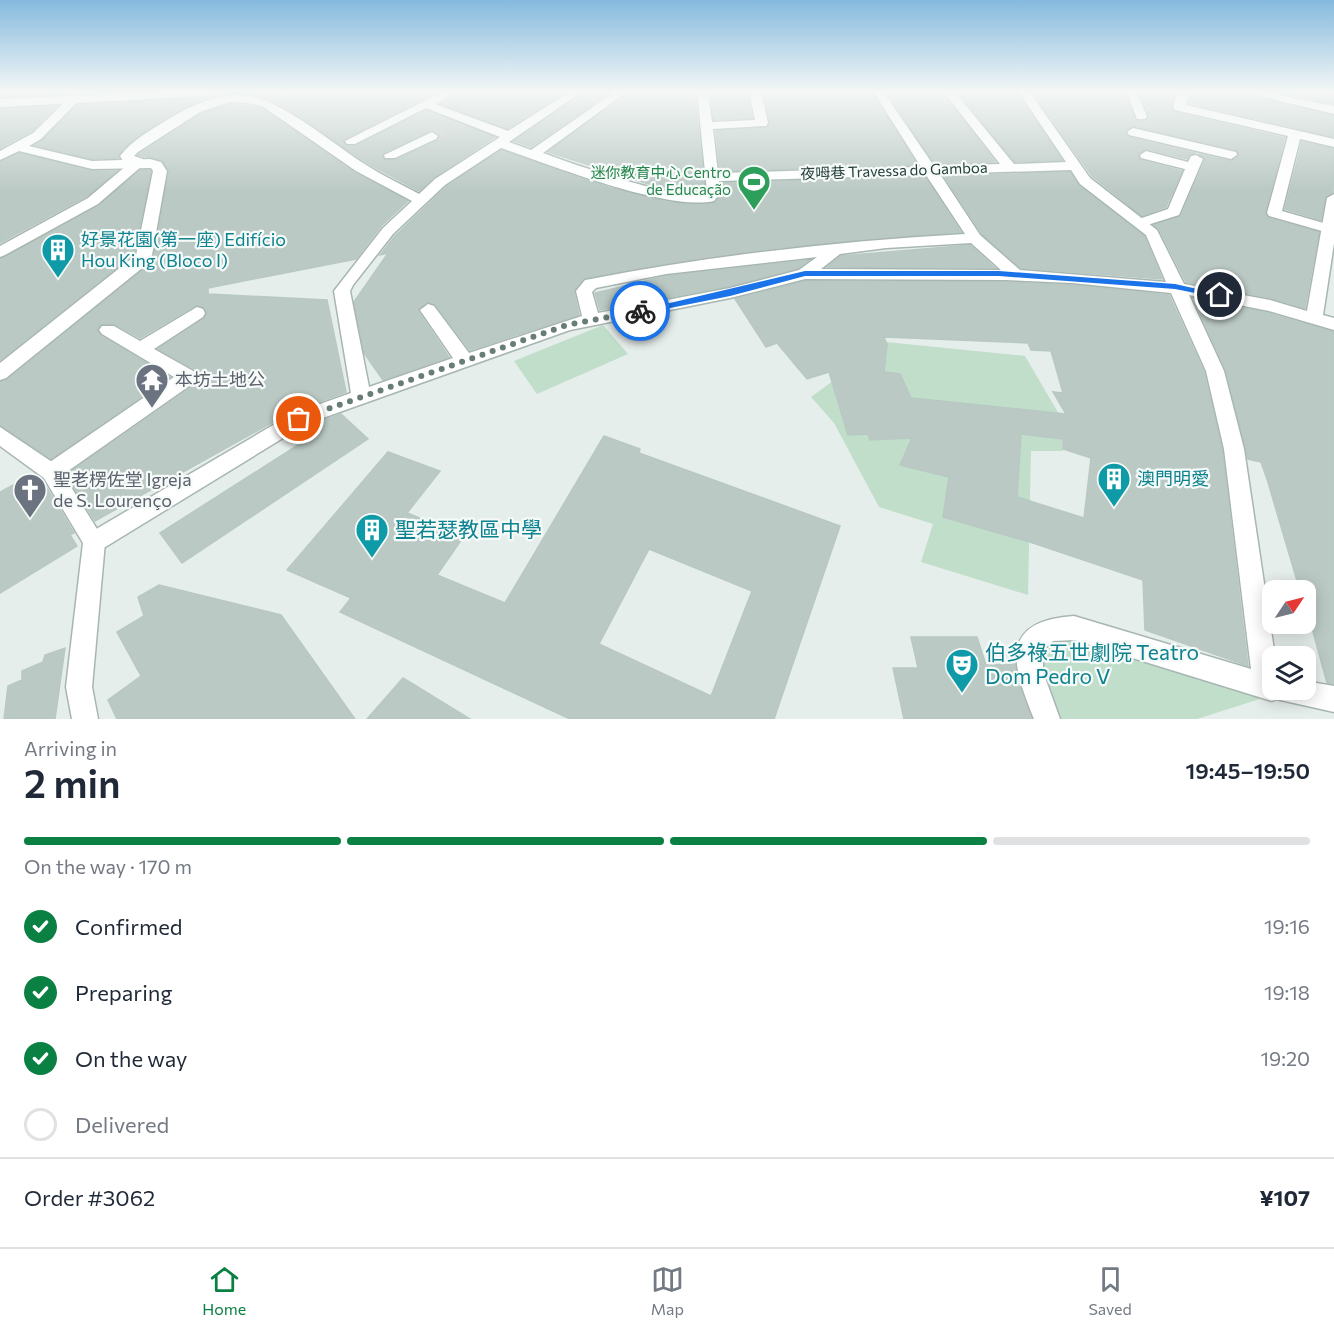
<!DOCTYPE html>
<meta charset="utf-8">
<style>
:root{--surface:#fff;--page:#f6f6f7;--text:#1f2937;--muted:#747a83;--line:#e0e1e3;--accent:#0b8043}
body{margin:0;font-family:Commissioner,"Noto Sans SC",sans-serif;background:var(--page);color:var(--text);height:100vh;display:flex;flex-direction:column;font-size:22px;white-space:nowrap}
*{box-sizing:border-box;margin:0}
p{font-size:20px;color:var(--muted)}
.icon{flex:none;width:33px;height:33px;fill:none;stroke:currentColor;stroke-width:2;stroke-linecap:round;stroke-linejoin:round}
.map{position:relative;height:719px;overflow:hidden}
.sheet{display:flex;flex-direction:column;background:var(--surface);flex:1}
.sheet>*{flex:none}
.needle{width:39px;rotate:55deg}
.tools{position:absolute;left:1262px;top:580px;display:grid;gap:12px}
.tools a{display:grid;place-items:center;width:54px;height:54px;border-radius:12px;background:var(--surface);box-shadow:0 3px 15px #0003;font-size:30px}
.pin{position:absolute;display:grid;place-items:center;width:51px;height:51px;color:#fff;margin:-26px;border:3px solid #fff;border-radius:50%;box-shadow:0 2px 6px #0007}
.courier{position:absolute;display:grid;place-items:center;width:60px;height:60px;margin:-30px;border:4px solid #1a73e8;border-radius:50%;background:#fff;color:#222;box-shadow:0 2px 8px #0007}
.head em{font-style:normal;font-weight:600}
.head div{display:flex;flex-direction:column-reverse}
.head{display:flex;align-items:center;justify-content:space-between;height:102px;padding:0 24px}
h1{font-size:39px;font-weight:600;line-height:45px}
.bar{display:grid;grid-template-columns:repeat(4,1fr);gap:9px 6px;align-content:center;height:72px;padding:0 24px}
.bar i{height:8px;border-radius:4px;background:var(--line)}
.bar .active{background:var(--accent)}
.bar p{grid-column:span 4}
.line{display:flex;align-items:center;gap:15px;padding:0 24px;border-top:2px solid var(--line)}
.line div{flex:1}
ol{padding:0 24px;list-style:none}
li{display:flex;align-items:center;gap:18px;height:66px}
li p{margin-inline-start:auto}
li .icon{padding:6px;border-radius:50%;background:var(--accent);color:#fff;stroke-width:4}
li:last-child{color:var(--muted)}
li i{width:33px;height:33px;border:3px solid var(--line);border-radius:50%}
.tab-bar{display:flex;justify-content:space-around;align-items:center;height:84px;border-top:2px solid var(--line);background:var(--surface);font-size:16px;color:var(--muted)}
.tab-bar a{display:grid;justify-items:center;gap:3px}
.tab-bar .active{color:var(--accent)}
.map>svg:first-child{display:block}
</style>
<div class="map">
<svg width="1334" height="719" viewBox="0 0 1334 719">
<rect width="100%" height="100%" fill="#e6eeeb"/>
<g fill="#c0deca">
<polygon points="603,325 628,354 537,394 514,361"/>
<polygon points="886,342 1025,356 1059,414 1063,451 1031,451 1028,595 921,562 933,524 879,507 834,423 811,397"/>
<path d="M1064 638H1078L1266 697 1197 719H1059C1049 689 1024 654 1064 638Z"/>
</g>
<g fill="#bbc9c4" stroke="#b8c8c2" stroke-width="1.5" fill-rule="evenodd">
<polygon points="0,91 73,91 70,94 0,97"/>
<path d="M233 91H263L286 97 302 91H440L344 139 343 142 347 146H356L426 110 495 137 434 177 419 191 371 165 278 104 250 94 233 93ZM431 130 440 136 437 141 396 160 383 159V153Z"/>
<polygon points="460,91 567,91 508,129 440,104"/>
<polygon points="585,91 613,91 531,147 514,141"/>
<polygon points="630,91 694,91 705,190 696,192 655,186 548,152"/>
<polygon points="763,91 794,91 796,93 871,91 917,165 720,171 716,131 768,127 770,123"/>
<polygon points="885,91 941,91 995,162 935,164"/>
<polygon points="957,91 1016,91 1062,160 1015,162"/>
<polygon points="1031,91 1124,91 1137,121 1145,121 1149,115 1138,91 1176,91 1171,106 1174,112 1285,138 1265,212 1268,218 1319,232 1305,308 1271,298 1186,282 1159,229 1154,225 1181,216 1205,160 1198,154 1230,161 1239,156 1237,150 1134,126 1126,130 1128,137 1195,153 1189,155 1187,159 1147,149 1139,153 1140,160 1182,171 1166,207 1142,216 1092,176"/>
<polygon points="1192,91 1237,91 1334,116 1334,137 1189,103"/>
<polygon points="1268,91 1334,91 1334,104"/>
<polygon points="711,93 747,93 752,118 714,120"/>
<polygon points="206,98 175,112 141,134 123,149 118,158 92,159 35,145 77,105"/>
<polygon points="230,104 261,108 355,173 408,201 381,226 356,259 208,288 208,294 327,300 346,392 291,412 95,521 66,475 196,384 199,376 196,370 158,349 204,319 207,314 205,308 196,305 140,338 115,324 100,325 97,330 101,336 170,377 51,459 0,425 0,382 7,380 148,266 154,255 169,171 162,160 138,155 201,114"/>
<polygon points="57,106 32,131 0,148 0,109"/>
<polygon points="1302,142 1334,149 1333,192 1325,198 1321,220 1285,209"/>
<polygon points="501,150 608,187 668,202 694,205 716,202 723,193 722,183 925,177 961,232 777,248 585,278 574,292 579,315 470,350 436,305 427,302 418,311 449,357 383,380 364,353 354,302 388,253 380,255 395,236 446,187"/>
<polygon points="19,153 91,171 117,171 87,196 0,243 0,162"/>
<polygon points="140,170 151,171 134,254 0,360 0,259 99,206"/>
<polygon points="1070,172 1079,186 1144,236 1162,279 1021,268 982,234 944,176"/>
<polygon points="970,245 995,268 827,267 841,256"/>
<polygon points="809,260 798,268 730,286 600,310 595,293 666,276"/>
<path d="M805 281 1005 282 1072 285 1169 295 1204 372 1222 449 1248 666 1145 630 1143 580 1033 543 943 517 949 477 900 465 912 438 870 440 868 434 848 435 829 372 807 379 777 343 766 347 735 299ZM884 337 1028 343 1031 350 1051 351 1063 393 1053 392 1066 414 911 398 900 374 884 372 887 344ZM1021 434 1063 439V449L1091 458 1084 518 1017 497Z"/>
<polygon points="1193,298 1268,313 1334,332 1334,684 1327,683 1309,617 1305,616 1305,591 1300,591 1267,479 1261,462 1248,459 1226,370"/>
<polygon points="341,414 368,439 182,563 160,533 323,429 319,422"/>
<path d="M604 436 640 449 639 453 840 526 774 719H570L340 612 351 598 287 570 388 452 440 471 407 513 464 536 437 575 505 603ZM649 549 752 591 711 696 599 644Z"/>
<polygon points="34,474 42,480 74,533 70,535 77,546 0,593 0,492"/>
<polygon points="159,585 281,615 355,719 117,719 108,700 141,676 117,632 144,616 138,597"/>
<polygon points="911,637 977,637 986,665 1015,664 1032,719 904,719 893,668 918,668"/>
<polygon points="65,648 55,719 4,719 8,686 22,680 22,671 43,662 45,655"/>
<polygon points="403,678 470,719 367,719"/>
</g>
<g fill="none" stroke-linecap="round" stroke-linejoin="round">
<g stroke="#bfcbc8" stroke-width="14" stroke-dasharray="14 7" stroke-linecap="butt">
<polyline points="1141,116 1147,136"/>
<polyline points="432,136 466,120"/>
</g>
<g stroke="#a8b6b2" stroke-width="3">
<g id="pedestrian">
<polygon points="1126,91 1136,91 1147,116 1145,119 1137,119"/>
<polygon points="1178,91 1190,91 1186,105 1334,139 1334,147 1300,139 1282,211 1334,226 1334,232 1329,233 1269,216 1267,213 1288,136 1175,110 1173,107"/>
<polygon points="1133,128 1236,152 1237,155 1231,159 1129,135 1127,132"/>
<polygon points="432,132 438,136 436,139 395,158 385,158 384,155"/>
<polygon points="1146,151 1188,162 1191,156 1196,155 1203,159 1179,215 1141,227 1136,226 1134,223 1136,220 1168,209 1185,169 1141,158 1140,155"/>
</g>
</g>
<g stroke="#a8b6b2" stroke-width="3">
<g id="minor">
<polygon points="183,91 231,92 225,95 0,107 0,99"/>
<path d="M444 91H458L435 104 508 131 571 91H583L509 142 531 150 616 91H628L543 153C567 162 691 206 707 192L697 91H708L712 122 755 120 749 91H761L768 123 766 126 713 129 718 173 921 167 873 91H883L934 166 1000 164 943 91H954L1014 164 1066 162 1018 91H1029L1090 178 1157 230 1184 284 1270 300 1307 311 1327 198 1334 194V243L1323 315 1334 318V330L1269 311 1189 295 1224 371 1244 449 1275 657H1272V690H1305V681L1334 686V712L1276 699 1272 701 1074 640 1053 641 1043 650V672L1060 719H1034C1012 665 998 621 1074 616L1251 669 1224 449 1206 371 1171 293 1072 283 1005 280 805 279 730 298 570 330 306 424 102 549 94 552 86 549 83 542 86 535 292 414 351 393 334 291 383 228 412 201 356 171 262 106 247 103 230 102 200 112 138 152 134 156 143 159V165L98 204 5 255 0 257V246L88 198 126 166 120 156C132 140 151 130 167 120 191 105 221 91 249 96 284 102 332 143 363 163 381 175 401 184 419 194L435 179 500 137 426 108 355 144H347L345 141ZM501 148C548 164 669 212 714 201L721 192 719 181 926 175 965 234C840 241 714 255 591 279L585 280 576 291 582 316 469 353 434 306 428 304 420 310 453 358 369 387 350 291 353 285 393 234 445 185ZM1071 170 1080 184 1146 235 1166 282 1020 270 980 235 940 174ZM971 243 1001 270 821 269 840 254 886 248ZM817 257 799 270 730 288 598 313 592 292 596 288 666 274Z"/>
<polygon points="1239,91 1259,91 1334,106 1334,114"/>
<polygon points="197,307 203,309 205,313 203,317 154,349 195,372 197,377 195,382 58,478 51,480 44,478 41,472 44,466 174,377 102,334 99,330 102,326 114,326 140,341"/>
</g>
</g>
<g stroke="#a8b6b2" stroke-width="3">
<g id="tertiary">
<polygon points="76,91 88,91 41,139 29,146 92,161 150,159 161,162 167,171 152,255 146,265 6,378 0,380 0,363 136,255 153,171 151,168 92,169 19,151 0,160 0,151 33,133"/>
<polygon points="0,427 58,466 105,542 92,687 98,719 72,719 66,687 83,543 44,478 0,446"/>
</g>
</g>
<use href="#pedestrian" fill="#fff" fill-rule="evenodd"/>
<use href="#minor" fill="#fff" fill-rule="evenodd"/>
<use href="#tertiary" fill="#fff" fill-rule="evenodd"/>
</g>
<linearGradient id="sky" x2="0" y2="1"><stop stop-color="#85bade"/><stop offset="0.48" stop-color="#f4f7f6"/><stop offset="1" stop-color="#f4f7f6" stop-opacity="0"/></linearGradient>
<rect width="1334" height="191" fill="url(#sky)"/>
<polygon fill="#1a73e8" points="999,271 1175,284 1224,295 1220,298 1175,289 999,276 805,276 730,296 640,314 636,311 805,271"/>
<g fill="none" stroke-linecap="round" stroke-linejoin="round">
<polyline stroke="#697d78" stroke-width="6" stroke-dasharray="0 10.8" points="299,419 567,325 640,311"/>
</g>
<defs>
<g id="stadium-pin" transform="scale(1.725)"><path d="M0 17L-7.5 6A9.5 9.5 0 1 1 7.5 6Z" fill="#2e9e5b" stroke="#f6faf9"/><path d="M0-5a6.5 5 0 1 0 0 10a6.5 5 0 1 0 0-10ZM-3.5-1.8h7v3.6h-7Z" fill="#fff"/></g>
<g id="building-pin" transform="scale(1.725)"><path d="M0 17L-7.5 6A9.5 9.5 0 1 1 7.5 6Z" fill="#0f9aa8" stroke="#f6faf9"/><path d="M-4-6H4V6H1V3H-1V6H-4ZM-2.5-4.3h1.7v1.8h-1.7ZM.8-4.3h1.7v1.8H.8ZM-2.5-1h1.7V.8h-1.7ZM.8-1h1.7V.8H.8Z" fill="#fff"/></g>
<g id="temple-pin" transform="scale(1.725)"><path d="M0 17L-7.5 6A9.5 9.5 0 1 1 7.5 6Z" fill="#6b7280" stroke="#f6faf9"/><path d="M0-6L5-2H3V0L6.5 2.5H4V6H1.5V3h-3V6H-4V2.5H-6.5L-3 0V-2H-5Z" fill="#fff"/></g>
<g id="church-pin" transform="scale(1.725)"><path d="M0 17L-7.5 6A9.5 9.5 0 1 1 7.5 6Z" fill="#6b7280" stroke="#f6faf9"/><path d="M-1.2-6h2.4v3.5h3.3v2.4h-3.3V6h-2.4V-.1h-3.3v-2.4h3.3Z" fill="#fff"/></g>
<g id="theatre-pin" transform="scale(1.725)"><path d="M0 17L-7.5 6A9.5 9.5 0 1 1 7.5 6Z" fill="#0f9aa8" stroke="#f6faf9"/><path d="M-5-5.5Q0-4 5-5.5V0Q5 5 0 6Q-5 5-5 0ZM-3.3-2.5H-1v1.5H-3.3ZM1-2.5H3.3v1.5H1ZM-2.8 1Q0 5.5 2.8 1Z" fill="#fff"/></g>
</defs>
<g fill-rule="evenodd">
<use href="#stadium-pin" x="754" y="182"/>
<use href="#building-pin" x="58" y="250"/>
<use href="#temple-pin" x="152" y="380"/>
<use href="#building-pin" x="1114" y="479"/>
<use href="#church-pin" x="30" y="490"/>
<use href="#building-pin" x="372" y="530"/>
<use href="#theatre-pin" x="962" y="665"/>
</g>
<g text-anchor="middle" stroke-width="4.5" stroke-linejoin="round" paint-order="stroke">
<g font-size="15" fill="#25403a" stroke="#f6faf9">
<text transform="translate(894 171) rotate(-2)" y="5">夜呣巷 Travessa do Gamboa</text>
</g>
<g font-size="15" fill="#27864d" stroke="#f6faf9" text-anchor="end">
<text x="731" y="178">迷你教育中心 Centro<tspan x="731" dy="17">de Educação</tspan></text>
</g>
<g font-size="18" fill="#0d838f" stroke="#f6faf9" text-anchor="start">
<text x="81" y="246">好景花園(第一座) Edifício<tspan x="81" dy="21">Hou King (Bloco I)</tspan></text>
<text x="1137" y="485">澳門明愛</text>
</g>
<g font-size="18" fill="#5b616d" stroke="#f6faf9" text-anchor="start">
<text x="175" y="386">本坊土地公</text>
<text x="53" y="486">聖老楞佐堂 Igreja<tspan x="53" dy="21">de S. Lourenço</tspan></text>
</g>
<g font-size="21" fill="#0d838f" stroke="#f6faf9" text-anchor="start">
<text x="395" y="537">聖若瑟教區中學</text>
<text x="985" y="660">伯多祿五世劇院 Teatro<tspan x="985" dy="24">Dom Pedro V</tspan></text>
</g>
</g>
</svg>
<div class="tools">
<a><svg class="needle" viewBox="-14 -14 28 28"><path d="M0-13l5 13h-10z" fill="#e53935"/><path d="M0 13l5-13h-10z" fill="#747a83"/></svg></a>
<a><svg class="icon" aria-label="layers" viewBox="0 0 24 24"><path d="M12 4l9 5-9 5-9-5zM3 14l9 5 9-5"/></svg></a>
</div>
<div class="pin" style="left:299px;top:419px;background:#ea580c"><svg class="icon" aria-label="bag" viewBox="0 0 24 24"><path d="M5 8h14l-1 12H6zM9 8a3 3 0 0 1 6 0"/></svg></div>
<div class="pin" style="left:1220px;top:295px;background:#1f2937"><svg class="icon" aria-label="home" viewBox="0 0 24 24"><path d="M3 11l9-7 9 7M6 9v11h12V9"/></svg></div>
<div class="courier" style="left:640px;top:311px"><svg class="icon" aria-label="bike" viewBox="0 0 24 24"><circle cx="6" cy="16" r="4"/><circle cx="18" cy="16" r="4"/><path d="M6 16l4-8h5l3 8M10 8l3 8H6M13 5h3"/></svg></div>
</div>
<section class="sheet">
<div class="head"><div><h1>2 min</h1><p>Arriving in</p></div><em>19:45–19:50</em></div>
<div class="bar"><i class="active"></i><i class="active"></i><i class="active"></i><i></i><p>On the way · 170 m</p></div>
<ol>
<li><svg class="icon" aria-label="check" viewBox="0 0 24 24"><path d="M5 12l5 5 9-10"/></svg>Confirmed<p>19:16</p></li>
<li><svg class="icon" aria-label="check" viewBox="0 0 24 24"><path d="M5 12l5 5 9-10"/></svg>Preparing<p>19:18</p></li>
<li><svg class="icon" aria-label="check" viewBox="0 0 24 24"><path d="M5 12l5 5 9-10"/></svg>On the way<p>19:20</p></li>
<li><i></i>Delivered</li>
</ol>
<div class="line" style="height:78px"><div>Order #3062</div><b>¥107</b></div>
</section>
<nav class="tab-bar">
<a class="active"><svg class="icon" aria-label="home" viewBox="0 0 24 24"><path d="M3 11l9-7 9 7M6 9v11h12V9"/></svg>Home</a>
<a><svg class="icon" aria-label="map" viewBox="0 0 24 24"><path d="M3 6l6-2 6 2 6-2v14l-6 2-6-2-6 2zM9 4v14M15 6v14"/></svg>Map</a>
<a><svg class="icon" aria-label="saved" viewBox="0 0 24 24"><path d="M7 4h10v16l-5-4-5 4z"/></svg>Saved</a>
</nav>
